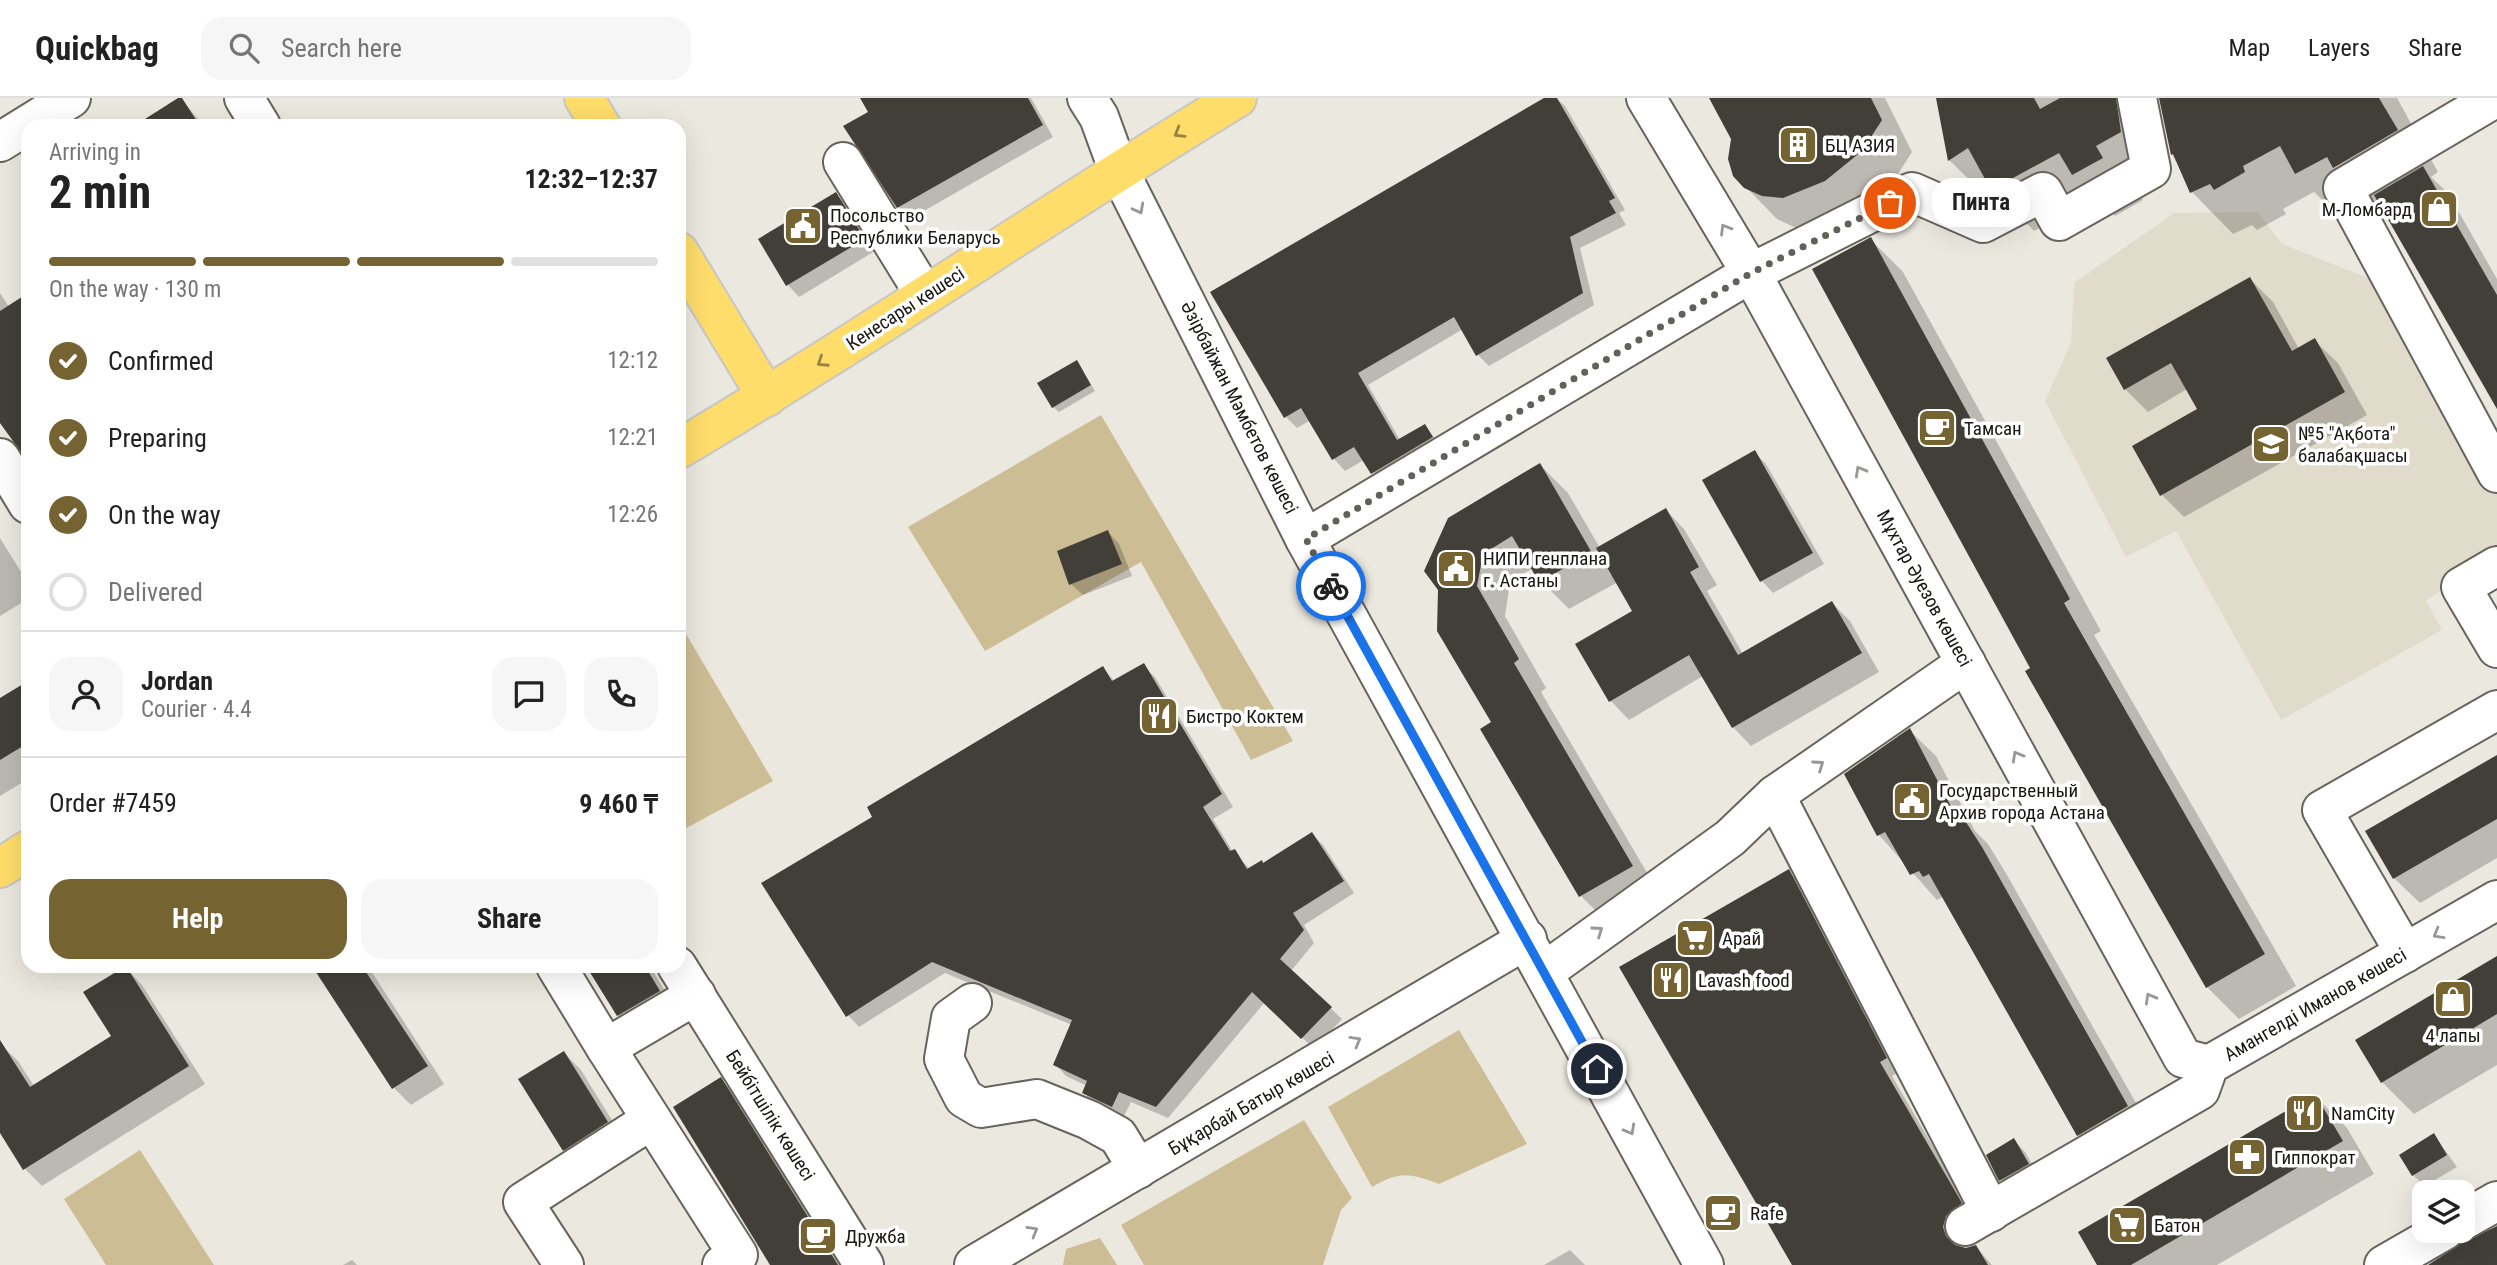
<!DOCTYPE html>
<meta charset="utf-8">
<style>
:root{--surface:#fff;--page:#f6f6f6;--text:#222;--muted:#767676;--line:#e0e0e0;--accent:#766332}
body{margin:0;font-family:"Roboto Condensed",sans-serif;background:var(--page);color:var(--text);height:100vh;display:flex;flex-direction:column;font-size:26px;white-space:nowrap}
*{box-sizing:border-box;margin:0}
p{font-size:23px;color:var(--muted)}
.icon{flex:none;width:38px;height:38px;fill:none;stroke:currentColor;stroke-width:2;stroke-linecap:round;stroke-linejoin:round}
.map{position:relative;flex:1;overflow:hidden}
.details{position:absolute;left:21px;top:21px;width:665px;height:854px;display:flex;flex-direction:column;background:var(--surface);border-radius:21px;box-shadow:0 7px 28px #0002}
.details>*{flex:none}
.buttons{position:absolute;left:2412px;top:1082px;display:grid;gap:14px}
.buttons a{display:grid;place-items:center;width:63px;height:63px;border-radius:14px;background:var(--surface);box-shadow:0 7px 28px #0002;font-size:35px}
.pin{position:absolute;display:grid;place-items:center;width:60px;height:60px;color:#fff;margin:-30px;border:4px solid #fff;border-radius:50%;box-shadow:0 2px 7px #0007}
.courier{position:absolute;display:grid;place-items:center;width:70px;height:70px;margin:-35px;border:5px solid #1a73e8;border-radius:50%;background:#fff;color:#222;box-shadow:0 2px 9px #0007}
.bubble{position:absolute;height:49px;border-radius:21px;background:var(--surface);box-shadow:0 7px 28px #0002;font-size:23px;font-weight:700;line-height:49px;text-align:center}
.headline em{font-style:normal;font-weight:700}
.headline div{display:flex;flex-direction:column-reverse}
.headline{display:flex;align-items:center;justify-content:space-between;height:119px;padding:0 28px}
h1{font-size:46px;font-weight:700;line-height:52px}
.bar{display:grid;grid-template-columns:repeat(4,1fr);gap:10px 7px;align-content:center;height:84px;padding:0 28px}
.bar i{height:9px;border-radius:5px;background:var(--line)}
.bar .selected{background:var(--accent)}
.bar p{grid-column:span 4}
.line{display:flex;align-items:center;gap:18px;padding:0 28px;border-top:2px solid var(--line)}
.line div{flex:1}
.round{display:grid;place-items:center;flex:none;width:74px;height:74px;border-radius:21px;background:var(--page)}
ol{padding:0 28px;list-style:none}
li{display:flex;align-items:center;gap:21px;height:77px}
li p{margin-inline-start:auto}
li .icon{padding:7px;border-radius:50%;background:var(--accent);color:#fff;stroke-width:4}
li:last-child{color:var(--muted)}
li i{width:38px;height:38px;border:4px solid var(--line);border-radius:50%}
.cta{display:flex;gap:14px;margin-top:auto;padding:14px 28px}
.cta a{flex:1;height:80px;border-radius:21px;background:var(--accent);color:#fff;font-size:28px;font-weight:700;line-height:80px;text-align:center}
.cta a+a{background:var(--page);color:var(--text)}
header{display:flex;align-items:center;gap:42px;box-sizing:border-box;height:98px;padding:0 35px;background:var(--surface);border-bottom:2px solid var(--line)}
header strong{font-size:33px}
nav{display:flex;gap:38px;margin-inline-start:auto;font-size:24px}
.search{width:490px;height:63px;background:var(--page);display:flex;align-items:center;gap:18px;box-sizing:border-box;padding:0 24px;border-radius:21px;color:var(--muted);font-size:26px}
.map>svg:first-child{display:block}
</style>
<header>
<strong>Quickbag</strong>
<div class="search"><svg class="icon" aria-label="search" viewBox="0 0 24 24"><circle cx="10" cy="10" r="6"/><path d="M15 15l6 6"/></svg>Search here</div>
<nav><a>Map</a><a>Layers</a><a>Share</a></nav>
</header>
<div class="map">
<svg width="2497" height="1167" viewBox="0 0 2497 1167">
<rect width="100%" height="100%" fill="#ebe8df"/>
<polygon fill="#e1dbcb" points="2258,114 2282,146 2393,190 2497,388 2497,457 2426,502 2442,532 2281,622 2176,433 2126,459 2045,303 2071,245 2074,185 2174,115"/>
<g fill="#cdbd95">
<polygon points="1101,317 1293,643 1251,662 1141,464 985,553 908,429"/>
<polygon points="679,524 773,683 679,734"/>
<path d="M1459 932 1527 1046 1439 1086C1408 1075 1401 1073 1372 1089L1328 1009Z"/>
<polygon points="1304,1022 1352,1100 1341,1112 1323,1167 1144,1167 1121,1127"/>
<polygon points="140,1052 214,1167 106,1167 64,1101"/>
<polygon points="1100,1140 1117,1167 1063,1167 1066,1151"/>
</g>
<g fill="#0003">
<polygon points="180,0 204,28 137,28"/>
<polygon points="862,0 1031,0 1053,39 910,121 899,109 845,29 871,14"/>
<polygon points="1547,0 1556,0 1565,8 1625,112 1619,115 1626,127 1580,150 1594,207 1489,268 1478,257 1463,231 1368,287 1400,342 1425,328 1443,351 1384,387 1364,362 1345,373 1334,361 1311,322 1297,330 1286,319"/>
<polygon points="1711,0 1885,0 1912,54 1893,84 1814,130 1794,129 1777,121 1734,77 1733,40"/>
<polygon points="1938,0 2131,0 2137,90 2143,102 2115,118 2096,99 2034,133 1999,98 1991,103 1949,62"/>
<polygon points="2161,0 2397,0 2438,74 2431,79 2448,95 2497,181 2497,307 2382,107 2338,117 2314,94 2283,111 2286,116 2257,132 2252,127 2233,136 2192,94 2172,56"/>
<polygon points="836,96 847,108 875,153 799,199 788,187 760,142"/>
<polygon points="1870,141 1903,174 2101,533 2094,537 2296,888 2239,921 2207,889 2033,571"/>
<polygon points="2250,181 2273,204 2299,251 2315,243 2338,265 2367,317 2184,419 2162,397 2199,312 2187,291 2148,314 2125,291"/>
<polygon points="0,195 9,209 28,197 28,360 0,322"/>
<polygon points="1077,264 1095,293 1059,314 1053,309"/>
<polygon points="1755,355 1766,366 1824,466 1773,495 1762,483 1705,383"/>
<polygon points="1540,367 1568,395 1600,450 1666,412 1684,431 1717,487 1707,493 1743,556 1832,505 1850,523 1879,574 1751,648 1733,629 1703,578 1629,622 1611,603 1578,546 1634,513 1618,484 1569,511 1541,483 1533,470 1510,484 1505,518 1546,590 1541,594 1660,797 1609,826 1581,798 1483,631 1494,625 1440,492"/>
<polygon points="1108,434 1119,446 1132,478 1083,497 1071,486"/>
<polygon points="0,440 28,485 28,501 0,518"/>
<polygon points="1143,568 1155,579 1233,709 1213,721 1233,754 1250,771 1264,767 1312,736 1323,747 1354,795 1304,827 1314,845 1291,873 1342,921 1314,951 1265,904 1168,1020 1131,1004 1123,1020 1095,1007 1084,995 1087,988 1066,978 1055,966 1072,927 945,875 859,929 848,917 875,720 1103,570 1115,584"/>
<polygon points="28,585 28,681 0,698 0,602"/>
<polygon points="1910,633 1936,658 1975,733 1988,746 2007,777 2153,1035 2104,1063 2078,1037 1944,798 1937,802 1879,737 1847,676"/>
<polygon points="2497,659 2497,760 2420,805 2394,780"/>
<polygon points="1788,773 1802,786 1899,974 1892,978 1974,1119 1956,1143 1958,1150 1976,1149 1992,1167 1794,1167"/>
<polygon points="2497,860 2497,967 2414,1016 2382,984"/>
<polygon points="314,868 368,868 444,986 411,1007 394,990"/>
<polygon points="588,868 650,868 676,911 636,934 618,917"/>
<polygon points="125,869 142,887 205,986 42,1088 25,1071 0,1032 0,946 18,963 34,988 114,939"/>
<polygon points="564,955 581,972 624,1042 582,1069 564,1051"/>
<polygon points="721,982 743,1004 845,1167 772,1167"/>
<polygon points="2315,998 2347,1030 2374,1076 2217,1167 2099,1167"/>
<polygon points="2434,1037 2457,1069 2425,1088 2413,1077"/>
<polygon points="2014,1042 2025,1054 2039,1078 2012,1093 2001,1082"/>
<polygon points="1570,1152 1585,1167 1544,1167"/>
<polygon points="352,1162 357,1167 343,1167"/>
</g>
<g fill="#423f38">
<polygon points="178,0 182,0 200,28 134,28"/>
<polygon points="860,0 1028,0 1043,27 897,110 843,28 868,14"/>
<polygon points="1544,0 1557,0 1615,100 1609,103 1616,115 1570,139 1583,195 1476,258 1454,219 1358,275 1397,342 1425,326 1433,339 1371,376 1354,349 1332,362 1301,310 1284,320 1210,194"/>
<polygon points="1709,0 1871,0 1882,22 1862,53 1825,83 1783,100 1762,98 1744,90 1733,78 1728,61 1731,41"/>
<polygon points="1936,0 2034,0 2040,11 2060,0 2116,0 2121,34 2096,48 2103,60 2072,77 2059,55 1991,92 1968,50 1948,63"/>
<polygon points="2159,0 2379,0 2398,32 2333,70 2327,59 2295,76 2280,48 2243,68 2245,74 2214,92 2210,86 2190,95 2173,56 2171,57"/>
<polygon points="2423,68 2497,197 2497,311 2374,97"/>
<polygon points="836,94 865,141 786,188 758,141"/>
<polygon points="1871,139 2070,501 2064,505 2265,856 2206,890 2025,573 2030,570 1812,171"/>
<polygon points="2250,179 2292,253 2315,240 2345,294 2160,398 2132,348 2197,311 2171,265 2124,292 2106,260"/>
<polygon points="28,195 28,364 0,325 0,213"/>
<polygon points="1077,262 1091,287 1052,310 1037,285"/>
<polygon points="1755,352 1813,455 1760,484 1702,382"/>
<polygon points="1540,365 1592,455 1539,484 1512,438 1483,456 1477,488 1519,561 1514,565 1633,768 1579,799 1480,631 1491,624 1437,533 1438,492 1424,473 1448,420"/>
<polygon points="1666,410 1699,469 1690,474 1738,557 1832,503 1862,555 1732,630 1689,557 1609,604 1575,546 1632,513 1596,450"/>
<polygon points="1108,432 1122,466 1069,487 1057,453"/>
<polygon points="1144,565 1222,696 1203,709 1230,753 1235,751 1247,771 1262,762 1263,765 1312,734 1344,783 1293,815 1304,832 1280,861 1332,909 1301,941 1252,894 1156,1009 1119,994 1112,1009 1082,995 1087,983 1053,967 1072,922 932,864 846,919 761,785 872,719 867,709 1103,568 1112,583"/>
<polygon points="28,583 28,645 0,662 0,600"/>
<polygon points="1910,630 1957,720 1962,718 1982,749 2128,1008 2077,1038 1929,776 1923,779 1919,773 1910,777 1885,734 1877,738 1844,676"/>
<polygon points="2497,657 2497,721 2393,781 2365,733"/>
<polygon points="1789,771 1887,960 1880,964 1962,1105 1946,1118 1943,1129 1946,1138 1955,1147 1966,1150 1976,1147 1988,1167 1792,1167 1619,869"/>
<polygon points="2497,858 2497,916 2381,985 2355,942"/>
<polygon points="126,868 189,968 23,1072 0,1035 0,942 30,989 111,938 83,894"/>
<polygon points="312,868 362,868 428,968 392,991"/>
<polygon points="586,868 645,868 660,893 617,918"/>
<polygon points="564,953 608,1024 563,1053 518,981"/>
<polygon points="721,979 838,1167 770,1167 673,1009"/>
<polygon points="2315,996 2343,1043 2131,1167 2097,1167 2078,1134"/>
<polygon points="2434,1035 2447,1057 2412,1078 2399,1057"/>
<polygon points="2014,1040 2029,1066 1999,1083 1986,1057"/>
<polygon points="2497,1128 2497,1167 2428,1167 2462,1145"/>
</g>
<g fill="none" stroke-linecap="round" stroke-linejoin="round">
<g stroke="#67645c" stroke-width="42">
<g id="minor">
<polyline points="244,0 261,28"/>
<polyline points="1087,0 1099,19 1118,71 1305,441 1704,1167"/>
<polyline points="1646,0 1751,175 2183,960 2209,967"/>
<polyline points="2495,0 2343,90 2497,375"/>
<polyline points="0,44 71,0"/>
<polyline points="843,64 925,197"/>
<polyline points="0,360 28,406"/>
<polyline points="1305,441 1751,175 1912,94 1983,125 2043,94 2059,123 2151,71 2137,0"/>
<polyline points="2497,468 2461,489 2497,550"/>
<polyline points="1775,697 1991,1114"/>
<polyline points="2405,855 2322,712 2497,612"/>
<polyline points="556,868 606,950"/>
<polyline points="677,868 864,1167"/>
<polyline points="1544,874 1730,740 1775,697 1966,565"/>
<polyline points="696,897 606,950 738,1157 722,1167"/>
<polyline points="972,905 951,920 944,961 964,1000 981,1010 1037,1001 1089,1022 1118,1038 1138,1071"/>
<polyline points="2462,1123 2497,1103"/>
<polyline points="1965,1128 2200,992 2209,967 2497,802"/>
<polyline points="564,1167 523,1104 651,1022"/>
<polyline points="974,1167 1527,841"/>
<polyline points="2384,1167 2445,1132"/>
</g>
</g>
<g stroke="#c8c7c6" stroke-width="42">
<g id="major">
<polyline points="584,0 601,28"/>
<polyline points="679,154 767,299"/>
<path d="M679 351C868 239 1049 114 1237 0"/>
<polyline points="0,770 28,752"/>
</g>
</g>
<use href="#minor" stroke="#fff" stroke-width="38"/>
<use href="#major" stroke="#fedd6b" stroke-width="38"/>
</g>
<defs><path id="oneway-chevron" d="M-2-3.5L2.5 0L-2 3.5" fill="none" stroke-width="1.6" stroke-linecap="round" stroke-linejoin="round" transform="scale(1.75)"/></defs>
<g stroke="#968443">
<use href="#oneway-chevron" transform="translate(1179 35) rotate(149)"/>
<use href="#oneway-chevron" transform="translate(822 264) rotate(147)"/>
</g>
<g stroke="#979795">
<use href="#oneway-chevron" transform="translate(1139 111) rotate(62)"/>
<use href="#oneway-chevron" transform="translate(1725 131) rotate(-121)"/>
<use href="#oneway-chevron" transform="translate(1860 373) rotate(-119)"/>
<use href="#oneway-chevron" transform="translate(2017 658) rotate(-119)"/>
<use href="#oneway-chevron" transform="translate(1819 667) rotate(-35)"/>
<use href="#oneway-chevron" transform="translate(1598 833) rotate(-35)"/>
<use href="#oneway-chevron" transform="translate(2438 836) rotate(150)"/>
<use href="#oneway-chevron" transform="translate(2150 900) rotate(-119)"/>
<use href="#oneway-chevron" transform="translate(1356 943) rotate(-30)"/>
<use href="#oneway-chevron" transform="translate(1630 1032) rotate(61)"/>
<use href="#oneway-chevron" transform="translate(1033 1133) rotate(-30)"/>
</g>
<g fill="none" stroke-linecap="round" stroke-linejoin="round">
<polyline stroke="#62605a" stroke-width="7" stroke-dasharray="0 12.6" points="1331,488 1306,441 1751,175 1890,105"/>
<polyline stroke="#1a73e8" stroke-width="9" points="1331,488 1597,971"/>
</g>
<defs>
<g id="building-square" transform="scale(2.0125)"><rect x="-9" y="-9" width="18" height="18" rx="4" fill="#766332" stroke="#fff"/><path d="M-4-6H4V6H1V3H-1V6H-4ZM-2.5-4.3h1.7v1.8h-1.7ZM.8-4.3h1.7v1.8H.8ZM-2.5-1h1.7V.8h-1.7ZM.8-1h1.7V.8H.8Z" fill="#fff"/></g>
<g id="shop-square" transform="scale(2.0125)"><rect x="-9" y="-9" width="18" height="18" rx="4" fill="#766332" stroke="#fff"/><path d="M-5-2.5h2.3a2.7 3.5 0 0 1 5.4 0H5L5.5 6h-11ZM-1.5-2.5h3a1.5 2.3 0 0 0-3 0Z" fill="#fff"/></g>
<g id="civic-square" transform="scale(2.0125)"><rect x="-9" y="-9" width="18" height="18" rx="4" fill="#766332" stroke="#fff"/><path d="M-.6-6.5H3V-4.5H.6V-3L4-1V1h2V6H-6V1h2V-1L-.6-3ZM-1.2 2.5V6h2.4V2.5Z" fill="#fff"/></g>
<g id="cafe-square" transform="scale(2.0125)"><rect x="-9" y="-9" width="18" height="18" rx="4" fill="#766332" stroke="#fff"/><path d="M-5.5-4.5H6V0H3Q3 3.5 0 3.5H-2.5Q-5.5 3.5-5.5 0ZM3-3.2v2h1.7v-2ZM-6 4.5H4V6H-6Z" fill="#fff"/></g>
<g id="school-square" transform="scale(2.0125)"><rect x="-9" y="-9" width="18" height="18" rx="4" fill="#766332" stroke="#fff"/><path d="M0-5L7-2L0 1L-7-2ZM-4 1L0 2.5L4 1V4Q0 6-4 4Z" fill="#fff"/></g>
<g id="restaurant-square" transform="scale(2.0125)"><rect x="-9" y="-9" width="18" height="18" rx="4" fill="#766332" stroke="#fff"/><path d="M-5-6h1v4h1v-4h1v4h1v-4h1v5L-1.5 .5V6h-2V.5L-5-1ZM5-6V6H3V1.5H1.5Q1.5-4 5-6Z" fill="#fff"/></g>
<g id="supermarket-square" transform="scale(2.0125)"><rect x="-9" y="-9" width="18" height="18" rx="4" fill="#766332" stroke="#fff"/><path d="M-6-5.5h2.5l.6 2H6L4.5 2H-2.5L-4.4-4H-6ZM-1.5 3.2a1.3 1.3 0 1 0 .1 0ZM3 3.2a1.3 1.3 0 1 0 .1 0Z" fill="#fff"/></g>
<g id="pharmacy-square" transform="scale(2.0125)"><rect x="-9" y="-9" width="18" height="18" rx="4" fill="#766332" stroke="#fff"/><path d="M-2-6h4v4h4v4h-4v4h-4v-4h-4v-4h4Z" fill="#fff"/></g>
</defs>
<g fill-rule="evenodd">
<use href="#building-square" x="1798" y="47"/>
<use href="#shop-square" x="2439" y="111"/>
<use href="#civic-square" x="803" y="128"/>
<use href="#cafe-square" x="1937" y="330"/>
<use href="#school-square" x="2271" y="346"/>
<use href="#civic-square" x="1456" y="471"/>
<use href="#restaurant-square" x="1159" y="618"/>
<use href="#civic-square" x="1912" y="703"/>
<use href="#supermarket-square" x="1695" y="840"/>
<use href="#restaurant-square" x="1671" y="882"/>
<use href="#shop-square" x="2453" y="901"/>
<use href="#restaurant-square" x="2304" y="1015"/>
<use href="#pharmacy-square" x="2247" y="1059"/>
<use href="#cafe-square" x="1723" y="1115"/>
<use href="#supermarket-square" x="2127" y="1127"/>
<use href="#cafe-square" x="818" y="1138"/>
</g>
<g text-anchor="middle" stroke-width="7" stroke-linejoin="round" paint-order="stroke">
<g font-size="19" fill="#181713" stroke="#fff" text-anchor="start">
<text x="1825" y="54">БЦ АЗИЯ</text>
<text x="2412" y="118" text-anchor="end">М-Ломбард</text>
<text x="830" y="124">Посольство<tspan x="830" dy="22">Республики Беларусь</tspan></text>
<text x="1964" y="337">Тамсан</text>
<text x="2298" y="342">№5 "Ақбота"<tspan x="2298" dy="22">балабақшасы</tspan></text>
<text x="1483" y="467">НИПИ генплана<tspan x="1483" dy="22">г. Астаны</tspan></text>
<text x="1186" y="625">Бистро Коктем</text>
<text x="1939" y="699">Государственный<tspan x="1939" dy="22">Архив города Астана</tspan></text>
<text x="1722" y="847">Арай</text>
<text x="1698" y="889">Lavash food</text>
<text x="2453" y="944" text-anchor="middle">4 лапы</text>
<text x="2331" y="1022">NamCity</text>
<text x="2274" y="1066">Гиппократ</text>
<text x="1750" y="1122">Rafe</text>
<text x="2154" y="1134">Батон</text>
<text x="845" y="1145">Дружба</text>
</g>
<g font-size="19" fill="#181713" stroke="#fff">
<text transform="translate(905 210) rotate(-33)" y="7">Кенесары көшесі</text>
<text transform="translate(1240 309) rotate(63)" y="7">Әзірбайжан Мәмбетов көшесі</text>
<text transform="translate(1925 490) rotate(61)" y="7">Мұхтар Әуезов көшесі</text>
<text transform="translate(2315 906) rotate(-30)" y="7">Амангелді Иманов көшесі</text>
<text transform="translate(1251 1005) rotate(-30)" y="7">Бұқарбай Батыр көшесі</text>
<text transform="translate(771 1017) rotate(58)" y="7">Бейбітшілік көшесі</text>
</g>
</g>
</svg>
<div class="buttons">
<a><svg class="icon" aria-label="layers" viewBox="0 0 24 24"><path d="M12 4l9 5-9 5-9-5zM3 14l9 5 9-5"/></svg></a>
</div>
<div class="pin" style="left:1890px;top:105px;background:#ea580c"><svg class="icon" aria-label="bag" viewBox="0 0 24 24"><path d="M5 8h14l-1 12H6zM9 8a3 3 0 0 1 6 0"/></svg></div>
<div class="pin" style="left:1597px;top:971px;background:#1f2937"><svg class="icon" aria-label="home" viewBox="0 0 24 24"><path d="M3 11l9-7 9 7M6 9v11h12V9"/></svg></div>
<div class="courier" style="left:1331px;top:488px"><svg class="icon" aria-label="bike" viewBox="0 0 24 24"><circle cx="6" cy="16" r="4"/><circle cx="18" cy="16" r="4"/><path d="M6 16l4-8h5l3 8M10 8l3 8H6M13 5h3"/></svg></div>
<div class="bubble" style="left:1932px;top:80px;width:98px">Пинта</div>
<section class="details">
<div class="headline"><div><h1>2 min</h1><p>Arriving in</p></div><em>12:32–12:37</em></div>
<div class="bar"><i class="selected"></i><i class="selected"></i><i class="selected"></i><i></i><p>On the way · 130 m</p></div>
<ol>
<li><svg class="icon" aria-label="check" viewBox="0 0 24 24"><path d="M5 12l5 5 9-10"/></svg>Confirmed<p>12:12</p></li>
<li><svg class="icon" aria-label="check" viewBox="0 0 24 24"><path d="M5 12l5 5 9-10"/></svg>Preparing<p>12:21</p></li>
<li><svg class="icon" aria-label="check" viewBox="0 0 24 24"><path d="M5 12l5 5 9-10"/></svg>On the way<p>12:26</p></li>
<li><i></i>Delivered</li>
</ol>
<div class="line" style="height:126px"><a class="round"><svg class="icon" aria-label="person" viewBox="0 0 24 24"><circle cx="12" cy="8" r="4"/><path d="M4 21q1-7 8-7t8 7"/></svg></a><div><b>Jordan</b><p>Courier · 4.4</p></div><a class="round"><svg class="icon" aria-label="chat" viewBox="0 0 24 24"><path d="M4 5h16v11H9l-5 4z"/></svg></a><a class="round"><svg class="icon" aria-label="phone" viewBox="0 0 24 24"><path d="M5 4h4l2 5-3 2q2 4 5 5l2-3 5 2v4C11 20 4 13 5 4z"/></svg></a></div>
<div class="line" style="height:91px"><div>Order #7459</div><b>9 460 ₸</b></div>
<div class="cta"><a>Help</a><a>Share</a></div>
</section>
</div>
